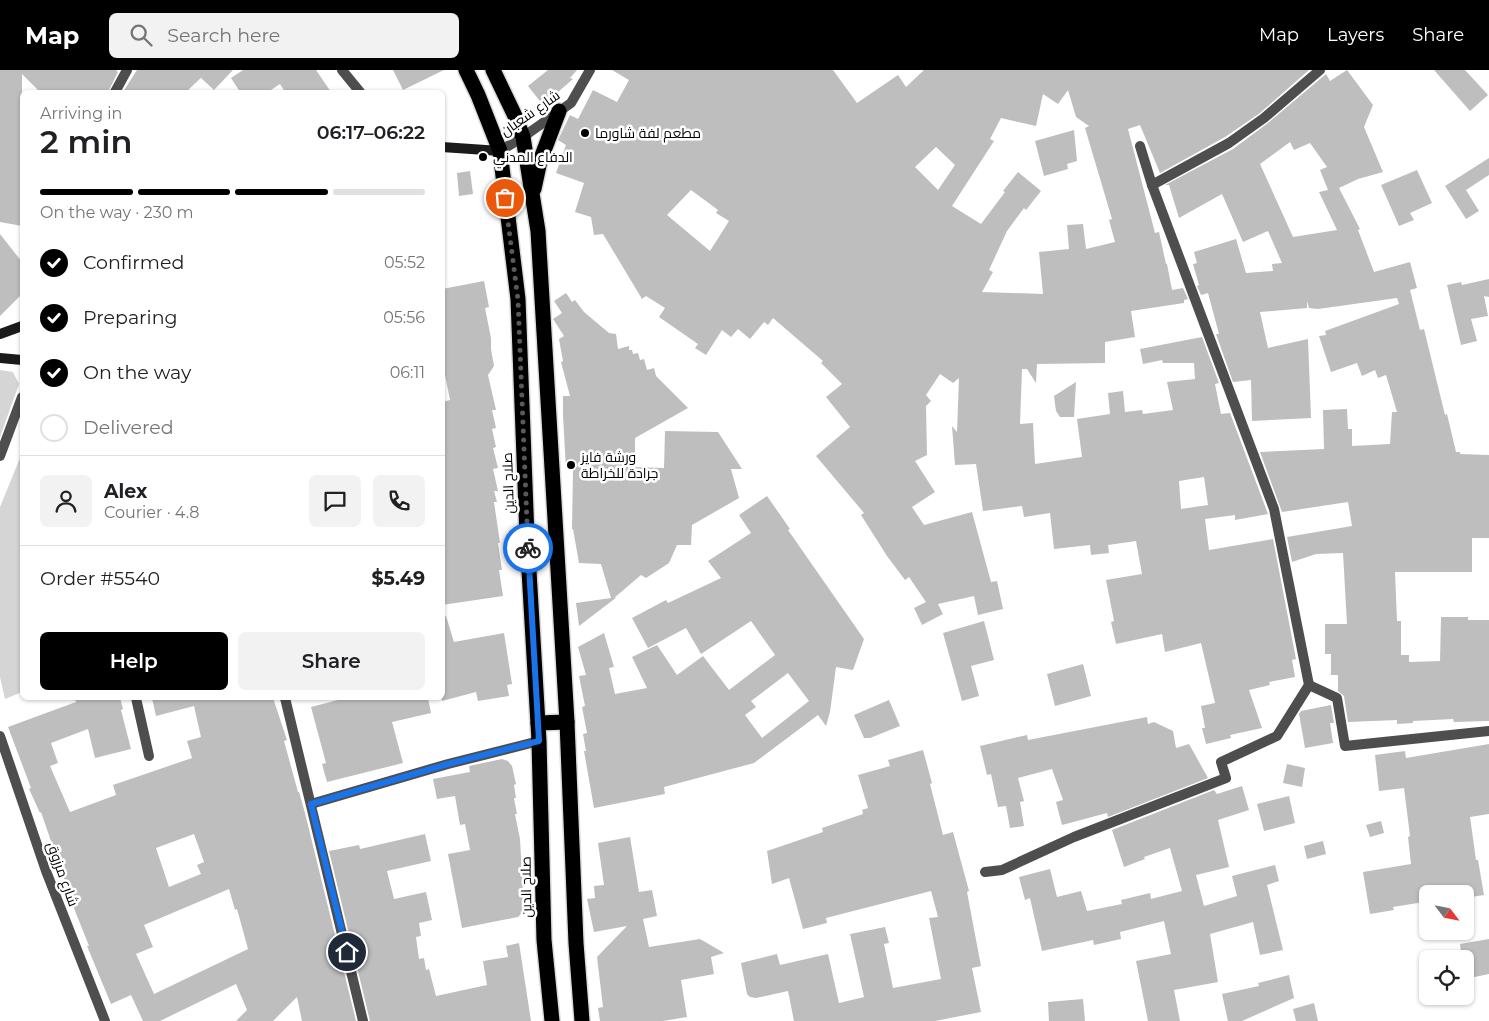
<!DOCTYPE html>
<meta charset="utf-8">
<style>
:root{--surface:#fff;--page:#f2f2f2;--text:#202124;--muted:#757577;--line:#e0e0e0;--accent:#000}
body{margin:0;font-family:Montserrat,Cairo,sans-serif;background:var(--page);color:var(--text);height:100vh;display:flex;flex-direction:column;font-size:19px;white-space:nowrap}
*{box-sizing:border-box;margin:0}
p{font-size:16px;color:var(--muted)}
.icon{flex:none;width:28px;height:28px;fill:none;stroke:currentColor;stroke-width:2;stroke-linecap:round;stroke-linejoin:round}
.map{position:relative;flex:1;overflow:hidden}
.side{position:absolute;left:20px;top:20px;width:425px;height:610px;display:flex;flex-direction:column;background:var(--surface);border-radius:8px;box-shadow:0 1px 4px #0004}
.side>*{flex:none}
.needle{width:32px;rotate:122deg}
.controls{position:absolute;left:1419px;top:815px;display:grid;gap:10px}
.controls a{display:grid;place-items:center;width:55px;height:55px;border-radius:8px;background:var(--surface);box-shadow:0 1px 4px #0004;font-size:25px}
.pin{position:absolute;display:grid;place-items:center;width:42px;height:42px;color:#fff;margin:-21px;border:2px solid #fff;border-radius:50%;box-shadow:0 1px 5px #0007}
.courier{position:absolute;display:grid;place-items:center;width:50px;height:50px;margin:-25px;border:4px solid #1a73e8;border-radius:50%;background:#fff;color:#222;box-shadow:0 1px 6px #0007}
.summary em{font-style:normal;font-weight:600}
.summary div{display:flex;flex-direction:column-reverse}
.summary{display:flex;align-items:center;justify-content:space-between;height:85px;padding:0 20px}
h1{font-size:32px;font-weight:600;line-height:38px}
.bar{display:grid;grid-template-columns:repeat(4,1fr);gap:8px 5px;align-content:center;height:60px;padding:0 20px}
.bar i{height:6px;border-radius:4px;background:var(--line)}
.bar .on{background:var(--accent)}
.bar p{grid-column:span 4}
.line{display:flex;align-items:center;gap:12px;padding:0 20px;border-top:1px solid var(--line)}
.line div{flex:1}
.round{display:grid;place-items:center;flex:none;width:52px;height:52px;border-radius:8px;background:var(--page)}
ol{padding:0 20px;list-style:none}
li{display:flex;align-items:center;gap:15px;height:55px}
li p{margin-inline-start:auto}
li .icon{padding:5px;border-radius:50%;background:var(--accent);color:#fff;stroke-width:4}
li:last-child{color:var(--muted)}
li i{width:28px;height:28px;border:2px solid var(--line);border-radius:50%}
.button{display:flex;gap:10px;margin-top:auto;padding:10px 20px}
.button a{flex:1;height:58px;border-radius:8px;background:var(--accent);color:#fff;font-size:20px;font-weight:600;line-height:58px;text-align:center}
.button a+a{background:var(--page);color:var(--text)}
header{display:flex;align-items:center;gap:30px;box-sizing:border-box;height:70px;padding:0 25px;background:var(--accent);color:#fff}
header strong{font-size:24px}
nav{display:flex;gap:28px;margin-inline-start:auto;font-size:18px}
.search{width:350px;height:45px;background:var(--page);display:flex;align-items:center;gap:12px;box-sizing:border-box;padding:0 18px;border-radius:8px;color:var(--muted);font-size:19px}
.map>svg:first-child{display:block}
</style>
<header>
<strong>Map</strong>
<div class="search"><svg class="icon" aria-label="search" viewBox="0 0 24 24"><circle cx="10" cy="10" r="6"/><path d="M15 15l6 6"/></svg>Search here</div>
<nav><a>Map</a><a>Layers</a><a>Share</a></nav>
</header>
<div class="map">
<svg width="1489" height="951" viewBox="0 0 1489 951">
<rect width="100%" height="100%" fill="#fff"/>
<g fill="#d5d5d5">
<polygon points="0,300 13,302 19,314 0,367"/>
<polygon points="22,383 22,622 5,629 0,607 0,437"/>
</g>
<g fill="#bebebe" fill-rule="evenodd">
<polygon points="0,0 116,0 118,2 108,22 40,22 22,4 22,156 0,152"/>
<polygon points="137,0 233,0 214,20 201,8 205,4 186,22 123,22"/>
<polygon points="243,0 316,0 331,22 285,22 280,14 268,22 240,22 231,8"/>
<polygon points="393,0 444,0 403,20"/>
<polygon points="548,0 577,0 570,8 573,9 543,35 528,16"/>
<path d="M612 0H833L857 33 898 5 906 17 924 0H1309L1260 43 1225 67 1160 103 1140 55 1128 59 1155 163 1159 162 1166 194H1167L1172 220 1183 218 1188 229 1184 230V233L1131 241 1135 267 1105 272V293L1037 294 1036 313 1027 299H1022L1020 354 1033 353 1035 394 1082 387 1077 349 1110 344 1108 323 1123 321 1125 342 1142 340 1143 344 1173 340 1167 312 1195 309 1194 293H1163L1162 290 1143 294 1140 279 1202 267 1219 313 1215 314 1221 344 1230 343 1268 444 1235 450V445L1205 449 1209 480 1273 469 1296 589 1292 590 1295 607 1269 612 1270 615 1249 620 1262 658 1230 665 1231 668 1206 674 1202 658H1205L1201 636 1215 633 1201 573 1165 582 1162 564 1116 574 1111 552 1114 551 1106 510 1142 504 1136 471 1108 475 1109 483 1091 485 1090 475 1054 479 1050 443 1024 447 1022 436 983 441 976 394 955 395 952 356 957 362 959 308 953 313 940 304 926 325 931 331 926 336 927 385 915 391 935 422 912 437 924 455 972 442 991 512 997 511 1003 539 978 545 974 526 938 534 943 544 922 555 914 538 926 532 909 507 905 510 887 486 861 445 864 443 816 386 850 357 826 327 842 314 821 293 823 291 773 248 768 255 764 252 750 269 738 259 731 267 722 260 706 285 695 278 698 274 659 247 665 238 646 226 642 229 603 164 594 165 591 147 575 142 584 113 556 103 566 75 558 70 570 45 578 49 593 20 617 32 629 10ZM1068 20 1076 47 1089 56 1085 58 1112 149 1109 150 1115 172 1086 179 1083 154 1067 155 1069 179 1039 182 1043 224 982 222 993 202 989 200 1007 161 1024 138 1026 140 1041 121 1018 102 1003 121 1005 122 981 154 952 136 994 71 990 69 1001 48 1036 56 1043 24 1058 34ZM936 77 955 95 938 120 915 97ZM691 120 718 140 716 143 729 151 710 181 667 145ZM1204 407 1208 435 1181 439 1179 411Z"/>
<path d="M1347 0 1373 35 1364 57 1383 102 1358 109 1339 118 1360 159 1358 160 1374 202 1410 192 1417 218 1410 220 1420 260 1424 259 1445 345 1447 344 1456 382H1460V384L1489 385V468H1472V502H1395L1397 551H1401V585H1409V592L1440 591 1441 547H1468V550H1489V651L1454 652 1453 649 1413 651V653L1397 654V650L1348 652 1344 626 1338 621V605H1331V584H1325V554H1347L1343 483 1316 484 1292 492 1287 467 1352 456 1348 432 1282 442 1260 382 1324 379 1323 340 1347 339 1348 359H1352V376L1390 374 1392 342H1397L1386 305 1378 308 1375 300 1362 306 1357 293 1331 302 1319 266 1326 265 1325 261 1399 234 1397 228 1318 239 1309 238 1307 231V238L1260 242 1268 278 1308 269 1311 348 1252 351 1251 310 1233 312 1216 264H1219L1208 223 1201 225 1197 216 1199 215 1193 194 1197 193 1194 182 1236 169 1246 203 1273 201 1272 194 1282 193 1268 161 1243 172 1222 124 1179 148 1169 115H1165L1233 79 1268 53 1326 4 1330 11ZM1290 72 1294 80 1310 73 1327 97 1320 100 1328 120 1319 122 1337 160 1293 167 1260 94Z"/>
<polygon points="1434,0 1465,0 1488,25 1470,41"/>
<polygon points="1074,60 1077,91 1067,94 1068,99 1044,106 1035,71"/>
<polygon points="1489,88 1489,105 1466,120 1479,141 1466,149 1445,116"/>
<polygon points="1417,100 1432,133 1410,143 1414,150 1399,156 1381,115"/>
<polygon points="470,101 473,124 459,126 457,103"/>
<polygon points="0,164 22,192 22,224 0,246"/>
<polygon points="1489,209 1489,227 1484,226 1488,246 1471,249 1477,271 1461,275 1447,215 1461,212 1462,215"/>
<polygon points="484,211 489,237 485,238 491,268 491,279 494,296 488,305 496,340 492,340 496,358 492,359 496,377 493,378 498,398 493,399 498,421 494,421 497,432 494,432 500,473 498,473 502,500 499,500 503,526 442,535 442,332 450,330 442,290 442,219"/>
<polygon points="566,223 572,232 575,230 584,242 609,263 616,264 618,279 629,276 629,280 632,280 633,284 638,283 640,290 644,289 647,300 654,298 656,306 688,338 635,368 635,397 664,398 665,361 718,362 742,399 731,399 739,428 692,455 691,475 677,475 669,493 646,508 641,505 614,528 617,527 579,556 576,533 611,528 601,494 579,493 573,459 572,459 573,399 566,399 563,346 563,326 570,326 561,292 563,291 559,269 564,266 553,249 562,243 554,231"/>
<polygon points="1076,312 1074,347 1060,347 1056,341 1054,326"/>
<path d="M767 426 790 459 788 460 864 569 853 600 836 597 830 642 826 656 818 645 754 693 664 717 665 724 594 738 584 681H586L583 664 587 663 582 637 585 636 579 606 586 605 578 577 604 563 614 597 609 598 615 624 647 618 632 587 657 575 677 605 703 586 729 620 775 585 751 551 701 584 686 558 648 578 632 548 666 530 668 533 721 508 708 491 751 463 739 445ZM788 603 809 631 762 668 745 645 756 637 751 631Z"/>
<polygon points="446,546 454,572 504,563 512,614 507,615 509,626 478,631 476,622 442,631 442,547"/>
<polygon points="984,551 994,590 971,596 979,626 962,631 943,563"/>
<polygon points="1083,594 1091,626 1055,636 1047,604"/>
<path d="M75 628H120L123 639 121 640 131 679 95 688 88 659 51 673 58 693 50 696 70 742 116 725 113 715 192 688 187 671 201 667 194 636 156 646 152 628H273L287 670 284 671 298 722H299L305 743 356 951H302L297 927 273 951H236L247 940 236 914 160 951H143L131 925 111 934 87 876H89L64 813 65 812 41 742 40 743 29 719 31 718 8 657 76 632ZM194 764 204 792 197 795 201 804 169 817 156 778ZM229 819 235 840 237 839 248 879 154 924 136 884 153 877 144 855Z"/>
<polygon points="346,628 428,628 431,643 392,652 403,693 327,712 322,694 326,693 311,637"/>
<polygon points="889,630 900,656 870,668 864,668 854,645"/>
<polygon points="1331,635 1334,653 1330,653 1333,673 1305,678 1299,644 1301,641"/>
<polygon points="1147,647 1148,654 1154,652 1173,661 1176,678 1189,674 1208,708 1108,747 1107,743 1062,755 1056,732 1063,730 1052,699 1018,708 1024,731 1020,732 1024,756 1010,758 1006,736 998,737 991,704 987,705 980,676 1027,665 1028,670"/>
<polygon points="1489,674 1489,744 1470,747 1476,790 1478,790 1484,825 1465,828 1465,824 1422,824 1424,832 1393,837 1394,840 1370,844 1363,802 1411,794 1408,767 1410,766 1404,718 1379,721 1375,685 1405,681 1406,688"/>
<polygon points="923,680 932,713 930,714 943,765 953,762 969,821 967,822 981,896 972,898 981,942 935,951 794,951 788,921 756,928 750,927 747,924 741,893 777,884 780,895 828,884 839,933 864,927 850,864 885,857 889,873 884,874 893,918 941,909 929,848 938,847 931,821 826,848 827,853 803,859 789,808 772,814 767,781 823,762 822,758 863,744 862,740 868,738 858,705 890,696 888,690"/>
<polygon points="502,689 508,691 512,696 516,714 514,715 516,728 514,728 517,744 515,744 520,769 524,841 518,847 462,858 448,784 470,780 465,754 460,755 455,726 437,729 433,709 470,702 469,696"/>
<polygon points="1287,694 1305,698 1302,717 1283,713"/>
<polygon points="1242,716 1249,740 1218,750 1229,797 1196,805 1204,836 1237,826 1232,806 1275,795 1279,811 1267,815 1283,880 1260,885 1253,852 1210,864 1218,912 1174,920 1180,951 1148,951 1136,891 1171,884 1164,851 1120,862 1121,869 1094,875 1093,870 1042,881 1030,828 1025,830 1019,807 1050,799 1057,827 1081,821 1087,841 1122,834 1121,830 1150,823 1151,829 1182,821 1170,778 1144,787 1145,789 1124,797 1112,760 1214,720 1217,724"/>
<polygon points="1289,726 1295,753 1264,761 1257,734"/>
<polygon points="1381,751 1384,763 1370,767 1366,755"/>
<polygon points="425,764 431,791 387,801 394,829 426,822 432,850 419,853 421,866 416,867 419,889 424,888 426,900 429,899 436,926 487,915 483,891 508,887 506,876 519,873 531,951 370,951 329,781 359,775 360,779"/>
<polygon points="630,767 639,822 652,820 657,846 643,849 649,877 700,869 724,883 711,887 714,904 681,910 687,947 663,951 600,951 598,938 603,937 597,887 627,856 594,862 587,829 595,828 594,816 604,815 598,773"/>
<polygon points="1323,771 1326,784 1307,789 1304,776"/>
<polygon points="1489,869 1489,904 1465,909 1465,889 1462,889 1460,874"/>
<polygon points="1289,905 1294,928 1242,951 1228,951 1222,924 1259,916 1258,913"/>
<polygon points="1083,929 1085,951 1049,951 1048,932"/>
<polygon points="1314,933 1318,951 1296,951 1293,939"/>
</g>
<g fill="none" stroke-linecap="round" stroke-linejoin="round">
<g stroke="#dbdbdb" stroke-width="18">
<g id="highway">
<polyline points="466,0 478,25 500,81 518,229 527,467 539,671 544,870 552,951"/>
<polyline points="493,0 515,46 523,67 538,161 567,652 576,873 582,951"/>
<polyline points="534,119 540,91 559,41"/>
<polyline points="538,653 567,652"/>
</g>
</g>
<g stroke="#4e4e4e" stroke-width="10">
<polyline points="342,0 360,22"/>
<polyline points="115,22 127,0"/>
<polyline points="500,81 523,67 571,33 590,0"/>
<polyline points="1152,115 1229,73 1264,48 1320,0"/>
<polyline points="0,386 22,327"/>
<polyline points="1309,615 1337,628 1345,676 1489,661"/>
<polyline points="136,628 149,686"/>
<polyline points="285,628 363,951"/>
<polyline points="0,666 46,801 105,951"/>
<polyline points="311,734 448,694 539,671"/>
<polyline points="985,802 1002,800 1074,767 1226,708 1221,692 1277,666 1309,615 1274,439 1152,115 1140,76"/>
</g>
<g stroke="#1b1b1b" stroke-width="10">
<polyline points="442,77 500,81"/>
<polyline points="0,264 22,256"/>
<polyline points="0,288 22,290"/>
</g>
<use href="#highway" stroke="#000" stroke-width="15"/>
</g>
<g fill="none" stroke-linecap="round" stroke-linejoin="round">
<polyline stroke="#595959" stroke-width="5" stroke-dasharray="0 9" points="505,128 518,230 528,478"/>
<polyline stroke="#1a73e8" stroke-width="6" points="347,882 311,734 448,694 539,671 528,478"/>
</g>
<g fill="#000" stroke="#fff" stroke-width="2">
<circle cx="585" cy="63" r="5"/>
<circle cx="483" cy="87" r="5"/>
<circle cx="571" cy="395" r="5"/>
</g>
<g text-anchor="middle" stroke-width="5" stroke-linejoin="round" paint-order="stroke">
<g font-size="14" fill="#000" stroke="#fff">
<text transform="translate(530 43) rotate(-35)" y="5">شارع شعبان</text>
<text transform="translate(508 413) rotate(-92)" y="5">صلاح الدين</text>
<text transform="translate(63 804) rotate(70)" y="5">شارع مرزوق</text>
<text transform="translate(526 817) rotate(-91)" y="5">صلاح الدين</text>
</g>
<g font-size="14" fill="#000" stroke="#fff" text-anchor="start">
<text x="595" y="68">مطعم لفة شاورما</text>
<text x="493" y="92">الدفاع المدني</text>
<text x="581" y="392">ورشة فايز<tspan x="581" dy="16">جرادة للخراطة</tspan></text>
</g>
</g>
</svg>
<div class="controls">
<a><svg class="needle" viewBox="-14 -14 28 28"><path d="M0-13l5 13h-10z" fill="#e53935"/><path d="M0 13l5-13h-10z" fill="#757577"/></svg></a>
<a><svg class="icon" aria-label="locate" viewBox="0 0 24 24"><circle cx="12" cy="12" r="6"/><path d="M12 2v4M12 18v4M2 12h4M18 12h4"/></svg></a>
</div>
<div class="pin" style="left:505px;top:128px;background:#ea580c"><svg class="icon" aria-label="bag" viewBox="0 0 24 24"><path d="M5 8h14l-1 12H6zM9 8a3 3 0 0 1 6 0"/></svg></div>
<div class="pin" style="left:347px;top:882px;background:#1f2937"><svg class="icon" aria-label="home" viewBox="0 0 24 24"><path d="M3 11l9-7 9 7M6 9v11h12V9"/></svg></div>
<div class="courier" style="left:528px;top:478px"><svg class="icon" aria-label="bike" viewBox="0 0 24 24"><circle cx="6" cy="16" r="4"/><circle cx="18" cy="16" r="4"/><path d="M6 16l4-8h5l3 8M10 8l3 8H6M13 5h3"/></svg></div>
<section class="side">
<div class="summary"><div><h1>2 min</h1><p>Arriving in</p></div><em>06:17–06:22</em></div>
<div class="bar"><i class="on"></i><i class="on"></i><i class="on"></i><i></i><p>On the way · 230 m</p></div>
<ol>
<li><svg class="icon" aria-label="check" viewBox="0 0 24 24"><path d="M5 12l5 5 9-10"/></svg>Confirmed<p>05:52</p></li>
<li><svg class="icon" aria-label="check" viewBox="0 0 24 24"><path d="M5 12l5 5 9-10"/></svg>Preparing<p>05:56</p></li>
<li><svg class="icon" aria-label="check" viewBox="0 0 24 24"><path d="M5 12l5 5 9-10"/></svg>On the way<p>06:11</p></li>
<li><i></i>Delivered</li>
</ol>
<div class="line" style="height:90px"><a class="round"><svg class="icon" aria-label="person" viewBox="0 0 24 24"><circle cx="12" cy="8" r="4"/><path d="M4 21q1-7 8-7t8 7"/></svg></a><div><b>Alex</b><p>Courier · 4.8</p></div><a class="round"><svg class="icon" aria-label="chat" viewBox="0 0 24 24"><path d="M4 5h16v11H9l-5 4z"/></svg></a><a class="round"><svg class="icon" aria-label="phone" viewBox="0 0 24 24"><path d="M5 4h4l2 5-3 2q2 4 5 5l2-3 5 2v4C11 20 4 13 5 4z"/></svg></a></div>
<div class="line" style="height:65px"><div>Order #5540</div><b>$5.49</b></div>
<div class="button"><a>Help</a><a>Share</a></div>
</section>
</div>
